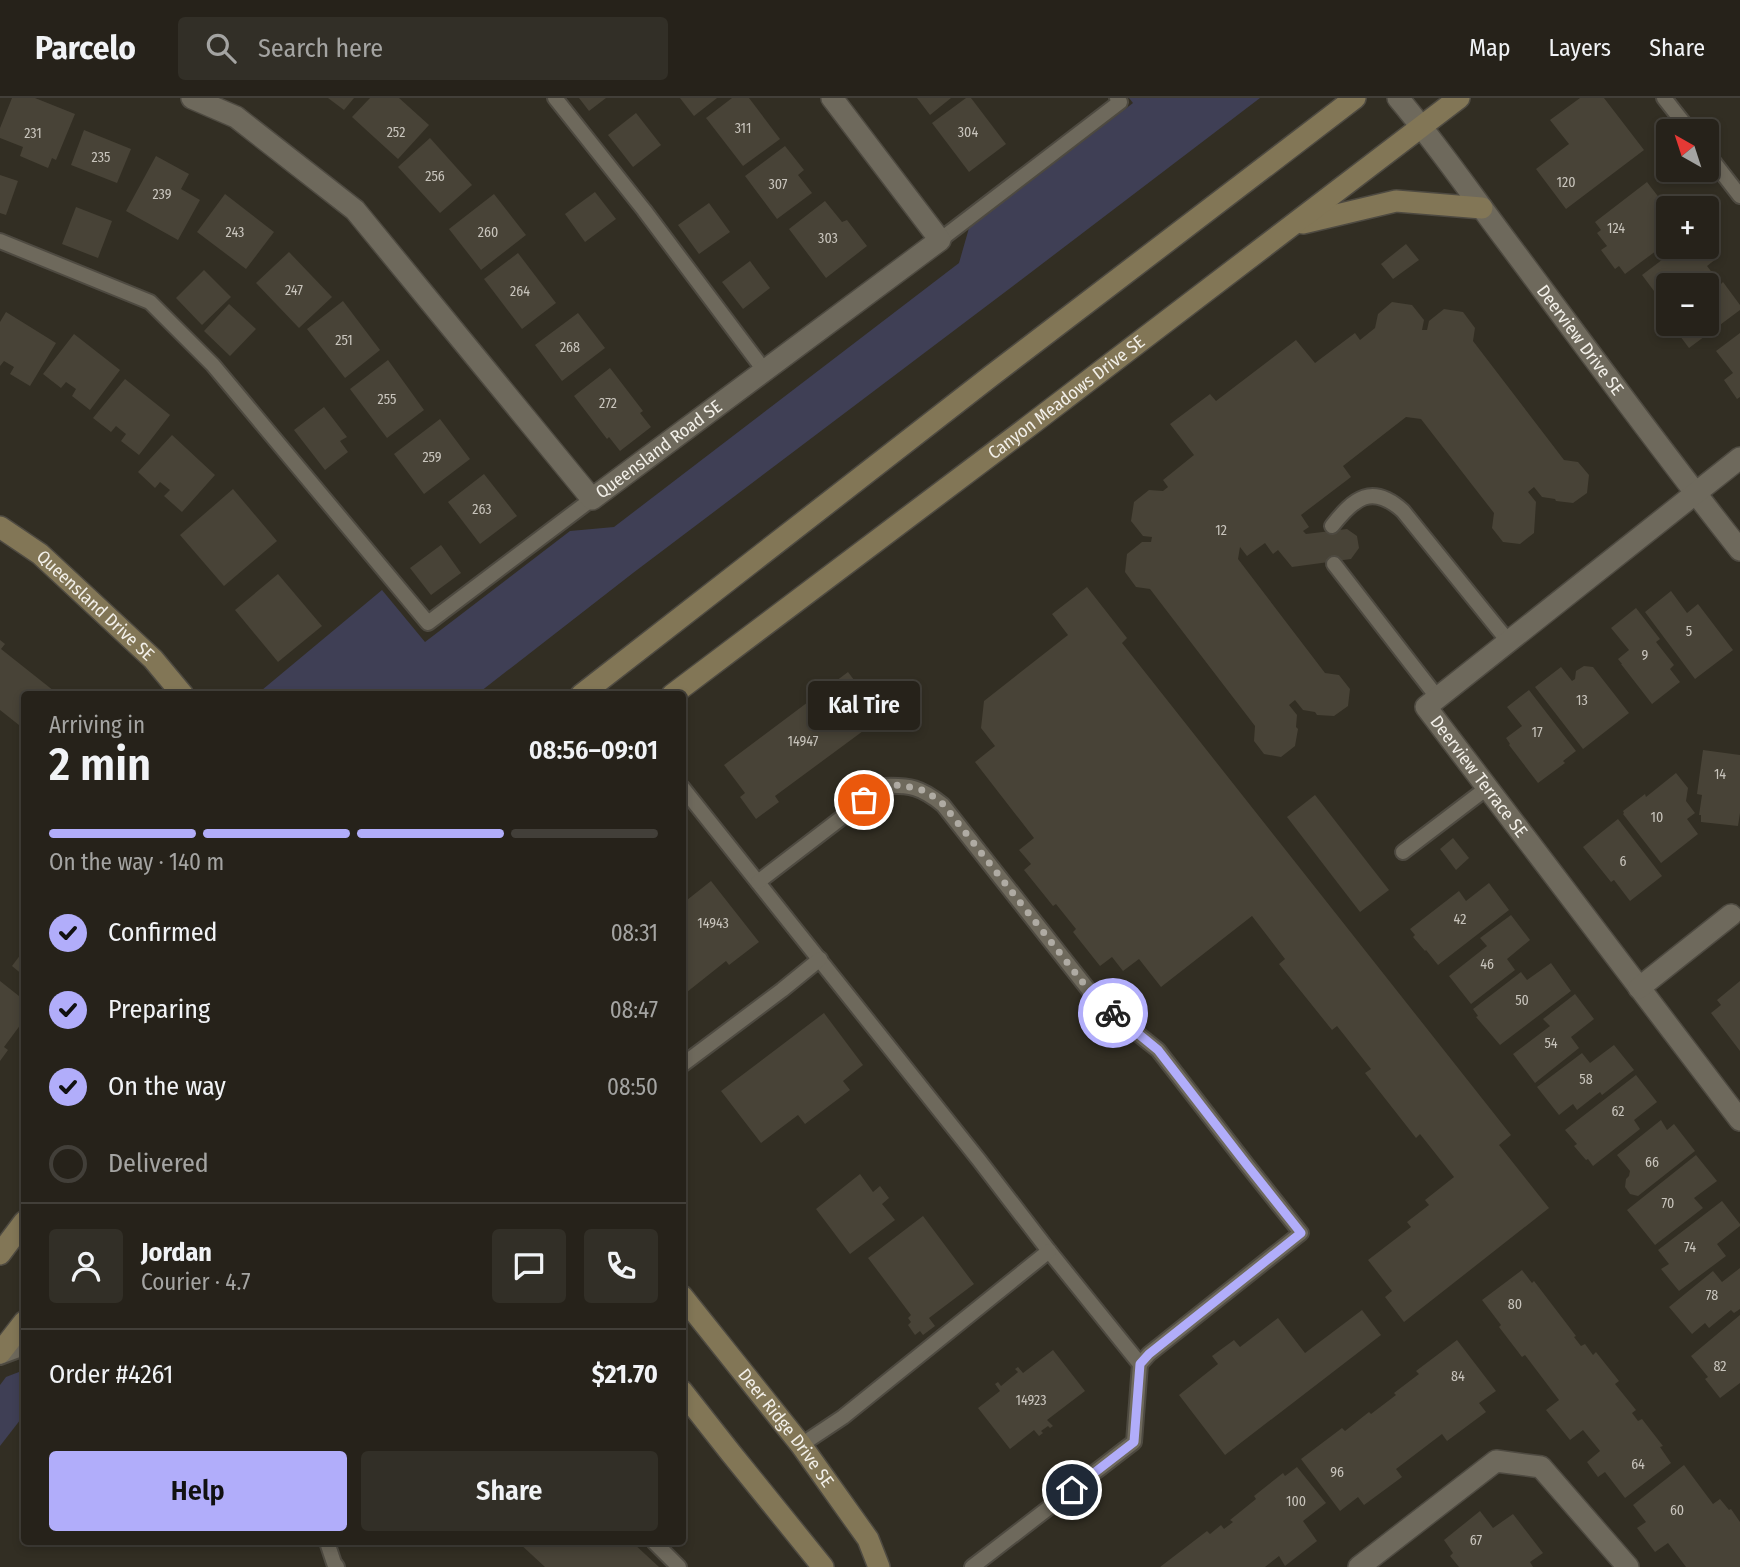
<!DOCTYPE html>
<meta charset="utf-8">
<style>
:root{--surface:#26221a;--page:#322f27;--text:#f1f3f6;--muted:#a4a4a2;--line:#423f39;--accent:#b1adfa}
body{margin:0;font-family:"Fira Sans Condensed",sans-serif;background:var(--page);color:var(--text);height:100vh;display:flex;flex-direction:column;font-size:26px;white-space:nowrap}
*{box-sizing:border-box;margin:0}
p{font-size:23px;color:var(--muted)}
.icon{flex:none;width:38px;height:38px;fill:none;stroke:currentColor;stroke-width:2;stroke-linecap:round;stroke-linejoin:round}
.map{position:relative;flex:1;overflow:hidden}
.side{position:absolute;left:21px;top:593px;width:665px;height:854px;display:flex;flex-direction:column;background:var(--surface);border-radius:7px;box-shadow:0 4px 10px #0003,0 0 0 2px var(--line)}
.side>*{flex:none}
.needle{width:46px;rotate:321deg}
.controls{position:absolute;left:1656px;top:21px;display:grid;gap:14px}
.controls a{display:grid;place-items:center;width:63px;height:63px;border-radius:7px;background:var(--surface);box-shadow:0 4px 10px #0003,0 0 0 2px var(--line);font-size:35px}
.pin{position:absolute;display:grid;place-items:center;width:60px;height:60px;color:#fff;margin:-30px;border:4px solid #fff;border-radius:50%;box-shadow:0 2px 7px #0007}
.courier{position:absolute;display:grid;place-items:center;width:70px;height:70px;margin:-35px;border:5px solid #b1adfa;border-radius:50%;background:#fff;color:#222;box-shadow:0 2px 9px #0007}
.bubble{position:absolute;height:49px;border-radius:7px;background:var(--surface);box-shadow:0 4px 10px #0003,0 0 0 2px var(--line);font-size:23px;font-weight:600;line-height:49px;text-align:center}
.headline em{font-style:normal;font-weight:600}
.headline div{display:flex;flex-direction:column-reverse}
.headline{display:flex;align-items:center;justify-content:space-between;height:119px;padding:0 28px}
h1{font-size:46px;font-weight:600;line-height:52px}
.bar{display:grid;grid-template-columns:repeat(4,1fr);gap:10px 7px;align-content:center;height:84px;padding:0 28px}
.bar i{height:9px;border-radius:5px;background:var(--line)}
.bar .selected{background:var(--accent)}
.bar p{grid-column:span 4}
.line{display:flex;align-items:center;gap:18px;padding:0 28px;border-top:2px solid var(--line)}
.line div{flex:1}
.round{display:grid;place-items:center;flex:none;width:74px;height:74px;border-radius:7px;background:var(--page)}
ol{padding:0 28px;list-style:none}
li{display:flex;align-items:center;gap:21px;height:77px}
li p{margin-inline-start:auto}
li .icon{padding:7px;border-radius:50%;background:var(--accent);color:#111;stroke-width:4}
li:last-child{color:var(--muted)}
li i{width:38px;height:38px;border:4px solid var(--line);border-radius:50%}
.action{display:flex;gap:14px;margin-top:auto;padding:14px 28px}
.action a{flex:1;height:80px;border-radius:7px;background:var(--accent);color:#111;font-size:28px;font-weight:600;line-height:80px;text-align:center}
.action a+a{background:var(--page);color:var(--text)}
header{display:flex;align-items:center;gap:42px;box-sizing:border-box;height:98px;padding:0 35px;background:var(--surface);border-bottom:2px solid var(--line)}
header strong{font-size:33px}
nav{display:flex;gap:38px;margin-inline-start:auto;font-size:24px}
.search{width:490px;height:63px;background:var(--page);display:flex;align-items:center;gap:18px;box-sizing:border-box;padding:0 24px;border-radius:7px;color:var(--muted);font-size:26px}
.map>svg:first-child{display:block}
</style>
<header>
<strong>Parcelo</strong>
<div class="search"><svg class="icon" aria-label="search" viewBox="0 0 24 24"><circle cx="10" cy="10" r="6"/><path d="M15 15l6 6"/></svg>Search here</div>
<nav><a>Map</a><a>Layers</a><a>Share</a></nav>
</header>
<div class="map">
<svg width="1740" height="1469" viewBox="0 0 1740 1469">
<rect width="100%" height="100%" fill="#322e23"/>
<g fill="#3f3f55">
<polygon points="1129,0 1260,0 1017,185 633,475 476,597 256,597 382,492 425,544 570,433 614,429 959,165 969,130 1133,5"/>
<polygon points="24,1272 24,1317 0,1348 0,1287 6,1279"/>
</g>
<g fill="#484337">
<polygon points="12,0 35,0 75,16 56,62 52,60 48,70 20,58 23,49 0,40 0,30"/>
<polygon points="328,0 354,0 344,12"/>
<polygon points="370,0 399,0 429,27 398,61 352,19"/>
<polygon points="579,0 606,0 589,13"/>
<polygon points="680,0 717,0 694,18"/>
<polygon points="732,0 749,0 780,41 743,68 706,20"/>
<polygon points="917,0 951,0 930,17"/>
<polygon points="966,0 971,0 1006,46 969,74 932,25"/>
<polygon points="1580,0 1604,0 1644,52 1566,111 1536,71 1569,46 1550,22"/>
<polygon points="636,15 661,47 633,69 608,37"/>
<polygon points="84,32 131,51 117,85 71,67"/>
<polygon points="430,40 472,87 440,115 398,69"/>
<polygon points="785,48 804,72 798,77 812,95 777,121 745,78"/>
<polygon points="156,58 189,76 181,91 200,102 178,142 126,113"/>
<polygon points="0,77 18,83 6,117 0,115"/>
<polygon points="1647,84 1667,110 1661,115 1668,124 1668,144 1625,176 1619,168 1615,171 1601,152 1607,148 1597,135 1601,132 1595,124"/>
<polygon points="595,94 616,121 585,144 565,116"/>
<polygon points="225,96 274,134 246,171 197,134"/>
<polygon points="494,96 526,137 481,172 449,131"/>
<polygon points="825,103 842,124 847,122 867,148 826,180 789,131"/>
<polygon points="709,105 730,134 699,156 678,127"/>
<polygon points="76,109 112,123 98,160 62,146"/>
<polygon points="1406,146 1419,162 1393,181 1381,166"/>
<polygon points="1679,149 1707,149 1716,161 1707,168 1721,186 1723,184 1740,207 1740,212 1689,250 1671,226 1706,226 1706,187 1668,187 1668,196 1660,201 1642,177"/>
<polygon points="289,154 332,199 299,230 256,185"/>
<polygon points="518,155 556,205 522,231 484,181"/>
<polygon points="750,163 770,190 743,211 722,184"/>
<polygon points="204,172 231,199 202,227 176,200"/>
<polygon points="343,203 380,252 345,280 307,231"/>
<polygon points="1392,204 1412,207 1424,222 1422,232 1427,232 1429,223 1444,211 1463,214 1475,230 1473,243 1564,362 1578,364 1589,377 1587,395 1573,405 1556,403 1555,401 1542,399 1534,389 1528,394 1536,404 1534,435 1520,446 1503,444 1492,430 1494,415 1421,321 1406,319 1343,368 1351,379 1301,417 1309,429 1303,433 1306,436 1347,431 1357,438 1359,450 1351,461 1292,469 1278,452 1273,456 1265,445 1247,458 1240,449 1238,461 1325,575 1339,577 1350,591 1348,608 1334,618 1317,617 1315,614 1303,612 1295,602 1289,607 1297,617 1296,629 1298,631 1295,648 1281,659 1264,656 1254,643 1255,628 1150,491 1136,489 1125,474 1127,456 1142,444 1151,444 1152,439 1143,438 1131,423 1134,404 1149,392 1163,393 1168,389 1163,382 1194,357 1170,326 1210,296 1216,303 1296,242 1315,265 1355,235 1360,242 1375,230 1378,216"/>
<polygon points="229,206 256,231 230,258 204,233"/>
<polygon points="6,214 56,245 30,288 10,276 14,269 4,263 0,268 0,224"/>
<polygon points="578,215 605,250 562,283 535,247"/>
<polygon points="1740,235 1740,299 1737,301 1724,282 1733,275 1716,253"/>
<polygon points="74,236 120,272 90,312 72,298 76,291 66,284 61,290 43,276"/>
<polygon points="388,262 424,312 387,340 350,291"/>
<polygon points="610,270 643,313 640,315 651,329 620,353 609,339 607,341 574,298"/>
<polygon points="125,281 170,317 139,357 121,343 126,336 116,328 111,334 93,320"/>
<polygon points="324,309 347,339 340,343 348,354 325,372 294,332"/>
<polygon points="440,321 470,361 424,396 394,356"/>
<polygon points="172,337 215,377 182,414 164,398 170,392 160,384 155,390 138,374"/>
<polygon points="484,376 517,418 480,446 448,404"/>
<polygon points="233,391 277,443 224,488 180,437"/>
<polygon points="441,447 461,475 431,497 410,470"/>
<polygon points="278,476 322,528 278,564 235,512"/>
<polygon points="1087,489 1127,540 1122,545 1511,1037 1499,1047 1549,1110 1404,1224 1385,1199 1392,1193 1368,1162 1411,1129 1407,1124 1429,1107 1425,1102 1454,1079 1420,1036 1416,1040 1365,975 1371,971 1337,928 1332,932 1279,866 1285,861 1252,818 1161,889 1139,861 1123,873 1112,859 1100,868 1073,834 1076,831 1056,806 1053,808 1024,772 1031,766 1019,752 1034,740 975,664 995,648 981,630 984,603 1068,537 1052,516"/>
<polygon points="1671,493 1687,515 1698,506 1733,552 1695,581 1645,514"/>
<polygon points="1636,510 1660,541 1656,544 1674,567 1670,571 1680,584 1652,606 1621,566 1622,566 1618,561 1629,552 1611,530"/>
<polygon points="0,542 5,546 1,551 59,597 24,597 24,631 0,612"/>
<polygon points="1584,568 1593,569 1629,615 1583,651 1535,589 1561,569 1572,583 1575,581 1576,573"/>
<polygon points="848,574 882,619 775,698 779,704 756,721 740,699 745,695 724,667"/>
<polygon points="1529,592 1576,653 1563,663 1565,665 1538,685 1509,647 1510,646 1506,640 1522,628 1507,609"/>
<polygon points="1703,652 1740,657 1740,715 1738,728 1701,724 1701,717 1699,717 1702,697 1697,696"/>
<polygon points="1676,675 1688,690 1686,703 1695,715 1687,721 1698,736 1661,765 1623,716 1624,715 1623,713 1645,696 1646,699"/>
<polygon points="1315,697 1389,792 1360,814 1287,719"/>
<polygon points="1618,721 1662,778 1630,803 1614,782 1611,784 1583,749"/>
<polygon points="1453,740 1469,760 1456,772 1440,751"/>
<polygon points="711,783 759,844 729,867 726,863 682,898 682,806"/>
<polygon points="1489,785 1509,812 1438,867 1426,852 1425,853 1413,839 1415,837 1410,831 1459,793 1466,803"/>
<polygon points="1511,817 1530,842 1507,861 1515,872 1471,906 1449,878 1487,848 1480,840"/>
<polygon points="24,852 24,878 12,868"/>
<polygon points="1551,865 1571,893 1500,947 1476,919 1478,918 1473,911 1521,874 1527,882"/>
<polygon points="0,883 24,902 24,922 4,949 8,952 0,963"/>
<polygon points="1740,883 1740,953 1711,915 1721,907 1717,902"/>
<polygon points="1575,896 1594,921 1571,939 1579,950 1535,985 1513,956 1550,928 1543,921"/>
<polygon points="824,915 863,967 843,983 850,992 805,1026 798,1017 761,1045 721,993"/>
<polygon points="1614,947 1634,972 1602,997 1600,994 1577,1012 1573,1006 1559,1017 1537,989 1582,955 1590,965"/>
<polygon points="1636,977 1657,1004 1634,1022 1640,1031 1593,1068 1588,1061 1586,1062 1574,1048 1577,1046 1565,1032"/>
<polygon points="1661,1022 1667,1032 1674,1026 1695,1053 1638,1098 1630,1096 1625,1089 1626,1081 1629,1078 1630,1073 1617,1057"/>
<polygon points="1696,1057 1717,1083 1694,1100 1703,1110 1655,1147 1627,1112"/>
<polygon points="860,1076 873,1094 880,1088 889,1100 882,1106 895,1122 850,1156 816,1111"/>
<polygon points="1722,1103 1740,1126 1740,1128 1717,1146 1726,1158 1679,1193 1661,1171 1669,1166 1658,1152"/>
<polygon points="923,1118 974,1186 929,1220 935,1228 923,1237 920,1233 915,1237 908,1227 911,1224 908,1220 911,1217 868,1160"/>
<polygon points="1740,1170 1740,1211 1734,1215 1731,1212 1709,1230 1705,1225 1692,1236 1669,1209 1713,1173 1722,1184"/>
<polygon points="1522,1172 1532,1185 1534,1183 1576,1238 1574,1239 1581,1248 1585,1246 1593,1257 1596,1254 1619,1283 1615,1286 1636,1312 1632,1315 1638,1323 1642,1321 1663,1348 1660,1349 1671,1365 1625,1400 1605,1374 1598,1379 1587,1364 1600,1353 1583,1332 1570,1342 1546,1312 1559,1302 1525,1257 1522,1259 1499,1229 1501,1227 1482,1202"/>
<polygon points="1362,1212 1381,1237 1225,1357 1179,1297 1218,1266 1212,1258 1234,1242 1240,1249 1278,1220 1305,1255"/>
<polygon points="1740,1217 1740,1285 1720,1300 1705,1281 1708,1279 1691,1258"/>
<polygon points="1457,1242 1496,1293 1479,1305 1486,1314 1447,1343 1442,1336 1396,1371 1402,1379 1364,1407 1358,1399 1340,1413 1301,1361 1342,1330 1345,1333 1369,1314 1371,1316 1396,1297 1394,1295 1419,1276 1416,1273"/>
<polygon points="1053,1252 1085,1293 1047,1322 1053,1328 1050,1330 1048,1328 1041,1333 1043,1335 1039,1338 1034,1332 1010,1351 978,1310 1000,1293 995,1286 998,1284 1001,1288 1018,1274 1015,1271 1018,1269 1023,1275"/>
<polygon points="1684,1367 1713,1406 1720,1401 1729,1412 1731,1411 1740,1424 1740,1469 1686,1469 1668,1445 1655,1454 1637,1430 1646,1424 1633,1407"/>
<polygon points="1297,1369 1326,1405 1303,1423 1317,1443 1285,1468 1279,1458 1265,1469 1160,1469 1207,1433 1210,1436 1221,1427 1224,1431 1233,1424 1230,1422 1256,1401 1254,1398 1283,1375 1285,1378"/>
<polygon points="1480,1413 1493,1430 1513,1416 1543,1455 1530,1464 1533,1469 1459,1469 1450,1458 1453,1455 1444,1442"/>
<polygon points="518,1444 632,1444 659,1469 545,1469"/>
</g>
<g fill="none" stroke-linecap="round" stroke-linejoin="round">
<g stroke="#4e4a41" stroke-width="18">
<g id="lane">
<polyline points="555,0 644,112 764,272"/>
<polyline points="1664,0 1690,33"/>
<polyline points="1706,54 1740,98"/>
<polyline points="940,142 1120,4 1117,0"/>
<polyline points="0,143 150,204 213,267 428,525 592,401"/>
<path d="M1332 428C1354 400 1372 385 1403 413L1508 543"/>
<polyline points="1334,466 1437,599"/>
<polyline points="682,689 979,1062 1049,1153 1140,1266 1134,1344 972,1469"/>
<polyline points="1403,754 1487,690"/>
<path d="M758 784 883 688C910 687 921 689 943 707L1099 905 1158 952 1247 1067 1301 1135 1149 1256 1140 1266"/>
<polyline points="682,967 782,892 820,861"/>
<polyline points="0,1259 24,1250"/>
<polyline points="801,1347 843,1319 1049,1153"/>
<polyline points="327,1444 334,1465 337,1469"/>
<polyline points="654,1444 679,1469"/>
</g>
</g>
<g stroke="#4e4a41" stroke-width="24">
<g id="street">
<path id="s1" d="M192 0 236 19 355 112 592 401 940 142 832 0"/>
<path id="s2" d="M1398 0C1436 45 1469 93 1505 141 1583 245 1659 350 1740 452"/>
<path id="s3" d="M1740 360 1426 609 1740 1022"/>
<polyline points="1639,890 1731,817"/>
<polyline points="1359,1469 1496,1363 1541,1369 1628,1469"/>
</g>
</g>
<g stroke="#4e4a41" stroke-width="24">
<g id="secondary">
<polyline points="1303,125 1396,103 1482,110"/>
<path id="s4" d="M0 429 40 456 153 561 183 597"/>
<polyline points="581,597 991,278 1355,0"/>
<path id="s5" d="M672 597 1029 328 1459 0"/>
<polyline points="0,1156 24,1124"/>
<path id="s6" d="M682 1198 801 1347 868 1441 879 1469"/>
<polyline points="0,1255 24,1224"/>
<polyline points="682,1293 730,1354 823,1469"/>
</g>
</g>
<use href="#lane" stroke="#6e695c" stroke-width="14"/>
<use href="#street" stroke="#6e695c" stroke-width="21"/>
<use href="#secondary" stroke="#827656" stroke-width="21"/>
</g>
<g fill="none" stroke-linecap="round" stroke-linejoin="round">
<polyline stroke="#afaba3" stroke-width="7" stroke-dasharray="0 12.6" points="864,702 883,688 902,687 926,693 943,706 1099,905 1113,915"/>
<polyline stroke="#b1adfa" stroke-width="9" points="1072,1392 1134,1344 1140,1266 1149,1256 1301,1135 1247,1067 1158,952 1113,915"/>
</g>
<g text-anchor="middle" stroke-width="5" stroke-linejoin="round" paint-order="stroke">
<g font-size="14" fill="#c8c4bc">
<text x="743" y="35">311</text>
<text x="396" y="39">252</text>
<text x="968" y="39">304</text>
<text x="33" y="40">231</text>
<text x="101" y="64">235</text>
<text x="435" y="83">256</text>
<text x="1566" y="89">120</text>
<text x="778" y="91">307</text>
<text x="162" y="101">239</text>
<text x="1616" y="135">124</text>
<text x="235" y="139">243</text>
<text x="488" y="139">260</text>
<text x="828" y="145">303</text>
<text x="294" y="197">247</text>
<text x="520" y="198">264</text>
<text x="344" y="247">251</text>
<text x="570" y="254">268</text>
<text x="387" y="306">255</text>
<text x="608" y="310">272</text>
<text x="432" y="364">259</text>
<text x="482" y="416">263</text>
<text x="1221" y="437">12</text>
<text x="1689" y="538">5</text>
<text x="1645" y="562">9</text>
<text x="1582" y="607">13</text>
<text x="1537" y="639">17</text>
<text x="803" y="648">14947</text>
<text x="1720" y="681">14</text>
<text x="1657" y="724">10</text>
<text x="1623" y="768">6</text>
<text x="1460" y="826">42</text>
<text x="713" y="830">14943</text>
<text x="1487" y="871">46</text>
<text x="1522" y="907">50</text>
<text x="1551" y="950">54</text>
<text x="1586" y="986">58</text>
<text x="1618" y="1018">62</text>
<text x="1652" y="1069">66</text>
<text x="1668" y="1110">70</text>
<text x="1690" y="1154">74</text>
<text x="1712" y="1202">78</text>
<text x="1515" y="1211">80</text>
<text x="1720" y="1273">82</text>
<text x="1458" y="1283">84</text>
<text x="1031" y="1307">14923</text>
<text x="1638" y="1371">64</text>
<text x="1337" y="1379">96</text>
<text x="1296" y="1408">100</text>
<text x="1677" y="1417">60</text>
<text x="1476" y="1447">67</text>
</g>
<g font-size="18" fill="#f2efe8" stroke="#181611">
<text dy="6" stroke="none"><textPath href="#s2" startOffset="303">Deerview Drive SE</textPath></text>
<text dy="6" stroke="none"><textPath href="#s5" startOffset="494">Canyon Meadows Drive SE</textPath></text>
<text dy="6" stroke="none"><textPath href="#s1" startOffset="656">Queensland Road SE</textPath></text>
<text dy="6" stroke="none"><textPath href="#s4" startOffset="124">Queensland Drive SE</textPath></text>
<text dy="6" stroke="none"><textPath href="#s3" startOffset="488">Deerview Terrace SE</textPath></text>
<text dy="6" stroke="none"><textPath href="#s6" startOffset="168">Deer Ridge Drive SE</textPath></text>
</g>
</g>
</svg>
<div class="controls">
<a><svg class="needle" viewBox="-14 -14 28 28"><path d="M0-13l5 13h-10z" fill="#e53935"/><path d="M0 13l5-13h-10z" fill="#a4a4a2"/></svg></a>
<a>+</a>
<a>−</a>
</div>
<div class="pin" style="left:864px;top:702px;background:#ea580c"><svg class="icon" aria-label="bag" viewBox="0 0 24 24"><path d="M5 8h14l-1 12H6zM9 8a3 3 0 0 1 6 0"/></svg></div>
<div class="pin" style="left:1072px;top:1392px;background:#1f2937"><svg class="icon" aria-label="home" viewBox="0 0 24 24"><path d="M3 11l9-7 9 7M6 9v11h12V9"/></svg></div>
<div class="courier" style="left:1113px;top:915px"><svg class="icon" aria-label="bike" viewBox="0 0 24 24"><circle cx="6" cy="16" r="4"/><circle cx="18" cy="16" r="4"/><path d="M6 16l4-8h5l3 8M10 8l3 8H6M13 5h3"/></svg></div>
<div class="bubble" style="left:808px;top:583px;width:112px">Kal Tire</div>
<section class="side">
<div class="headline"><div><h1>2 min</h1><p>Arriving in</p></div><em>08:56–09:01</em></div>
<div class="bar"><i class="selected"></i><i class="selected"></i><i class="selected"></i><i></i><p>On the way · 140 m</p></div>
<ol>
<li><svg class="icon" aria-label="check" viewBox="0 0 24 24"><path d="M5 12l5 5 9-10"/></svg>Confirmed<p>08:31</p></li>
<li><svg class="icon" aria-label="check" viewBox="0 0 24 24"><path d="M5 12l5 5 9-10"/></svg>Preparing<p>08:47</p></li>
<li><svg class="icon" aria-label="check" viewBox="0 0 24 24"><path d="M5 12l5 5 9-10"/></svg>On the way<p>08:50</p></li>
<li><i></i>Delivered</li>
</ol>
<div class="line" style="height:126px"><a class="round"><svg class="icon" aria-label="person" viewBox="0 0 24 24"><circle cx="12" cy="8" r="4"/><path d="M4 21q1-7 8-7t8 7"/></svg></a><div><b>Jordan</b><p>Courier · 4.7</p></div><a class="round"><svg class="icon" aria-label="chat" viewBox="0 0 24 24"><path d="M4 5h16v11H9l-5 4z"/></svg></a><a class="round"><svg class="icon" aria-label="phone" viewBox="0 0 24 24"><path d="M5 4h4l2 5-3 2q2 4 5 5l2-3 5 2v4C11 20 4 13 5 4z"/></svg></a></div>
<div class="line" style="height:91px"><div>Order #4261</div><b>$21.70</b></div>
<div class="action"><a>Help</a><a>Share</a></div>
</section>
</div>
